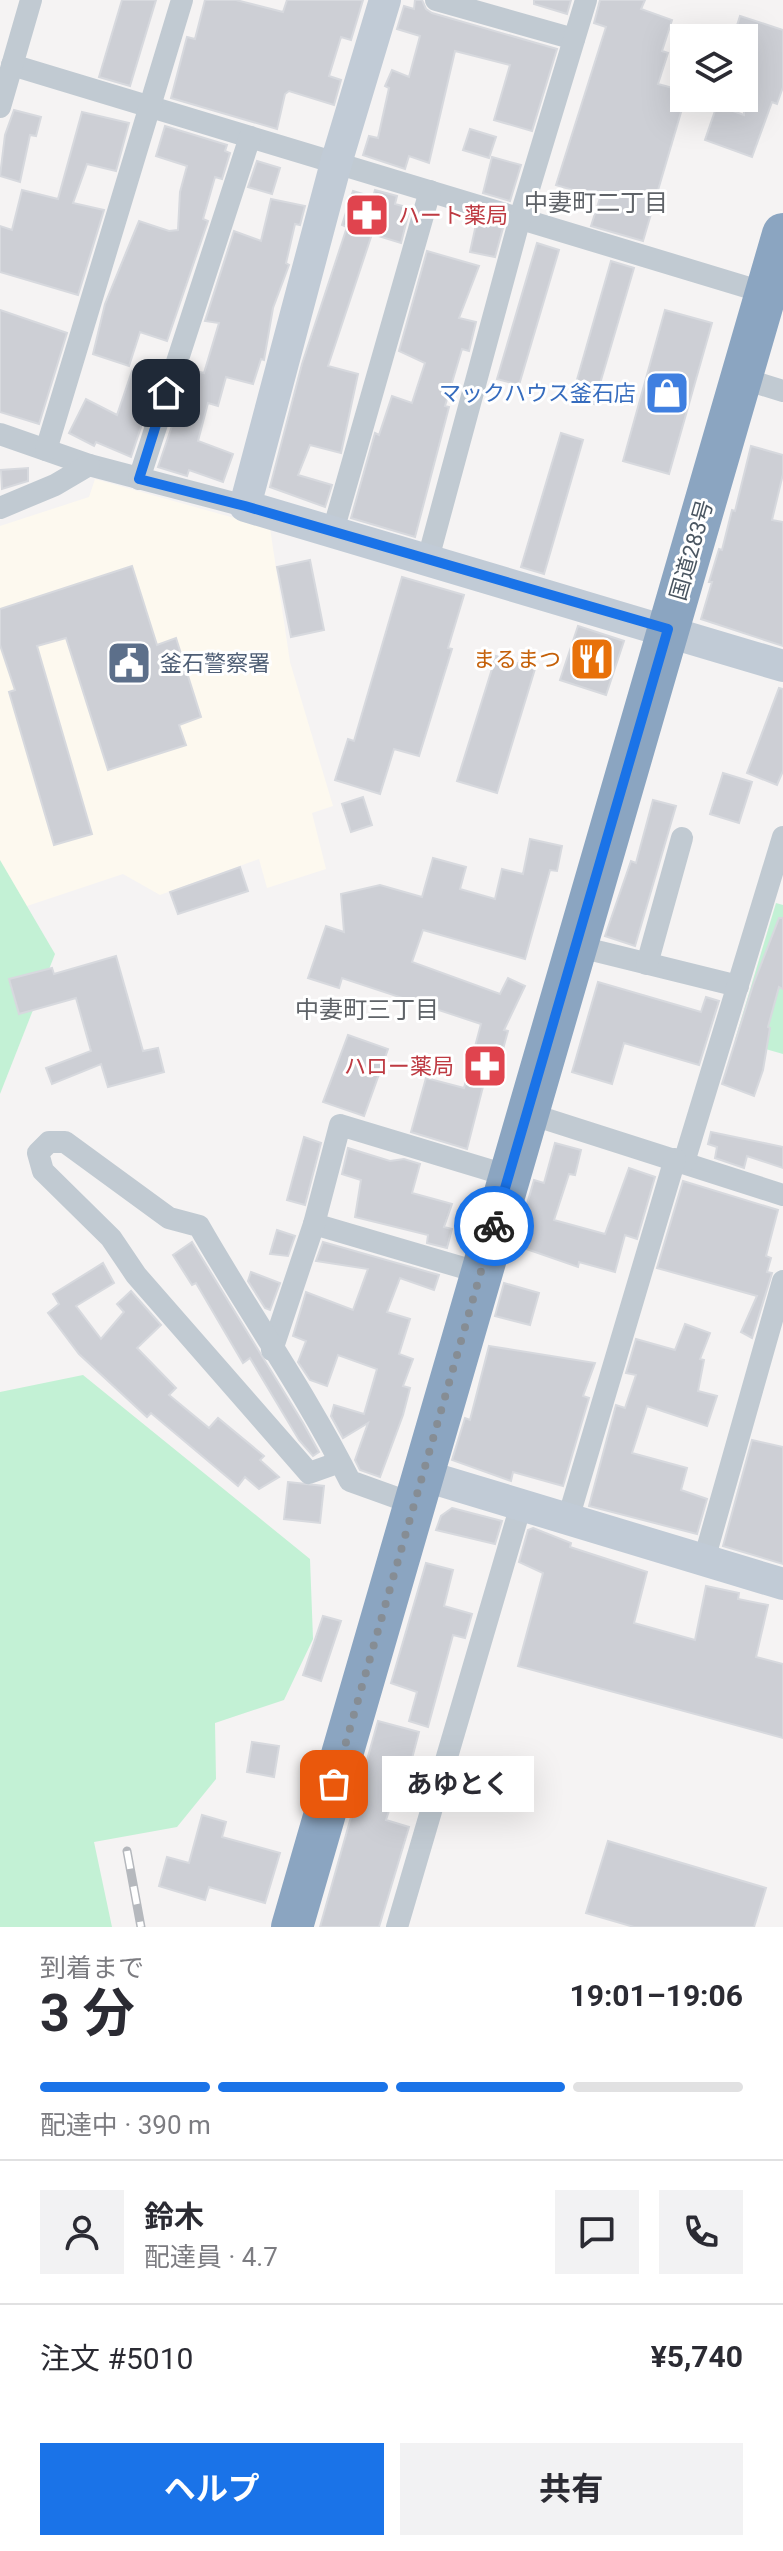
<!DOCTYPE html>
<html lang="ja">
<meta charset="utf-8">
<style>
:root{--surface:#fff;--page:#f2f2f3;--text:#2b2b33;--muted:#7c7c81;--line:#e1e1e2;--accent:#1a73e8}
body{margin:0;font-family:Roboto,"Noto Sans JP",sans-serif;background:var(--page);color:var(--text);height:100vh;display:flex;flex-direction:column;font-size:30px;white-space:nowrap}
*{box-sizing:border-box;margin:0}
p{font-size:26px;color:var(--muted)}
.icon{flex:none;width:44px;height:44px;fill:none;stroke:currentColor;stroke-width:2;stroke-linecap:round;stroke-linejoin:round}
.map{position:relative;height:1927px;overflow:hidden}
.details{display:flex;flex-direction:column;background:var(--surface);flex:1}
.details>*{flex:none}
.fabs{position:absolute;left:670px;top:24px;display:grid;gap:16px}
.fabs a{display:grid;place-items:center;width:88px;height:88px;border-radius:0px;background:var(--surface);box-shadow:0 8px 32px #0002;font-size:40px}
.pin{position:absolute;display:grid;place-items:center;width:68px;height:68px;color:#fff;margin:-34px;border-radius:16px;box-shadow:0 4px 12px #0006}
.courier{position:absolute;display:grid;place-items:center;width:80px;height:80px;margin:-40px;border:6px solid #1a73e8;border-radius:50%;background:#fff;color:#222;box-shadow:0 2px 10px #0007}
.bubble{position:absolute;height:56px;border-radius:0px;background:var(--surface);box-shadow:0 8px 32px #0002;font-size:26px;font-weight:700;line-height:56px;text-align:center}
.head em{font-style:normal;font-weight:700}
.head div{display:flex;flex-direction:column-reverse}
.head{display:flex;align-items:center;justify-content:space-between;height:136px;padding:0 40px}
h1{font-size:52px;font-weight:700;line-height:60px}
.bar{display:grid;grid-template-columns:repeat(4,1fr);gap:12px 8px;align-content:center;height:96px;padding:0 40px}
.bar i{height:10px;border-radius:6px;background:var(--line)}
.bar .active{background:var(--accent)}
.bar p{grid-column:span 4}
.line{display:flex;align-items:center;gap:20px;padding:0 40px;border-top:2px solid var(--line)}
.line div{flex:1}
.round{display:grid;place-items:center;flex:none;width:84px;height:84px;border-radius:0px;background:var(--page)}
.cta{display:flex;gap:16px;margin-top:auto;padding:16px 40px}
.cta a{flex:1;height:92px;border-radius:0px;background:var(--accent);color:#fff;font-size:32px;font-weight:700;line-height:92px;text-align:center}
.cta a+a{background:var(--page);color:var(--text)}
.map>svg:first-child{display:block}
</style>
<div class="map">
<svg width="783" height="1927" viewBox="0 0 783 1927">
<rect width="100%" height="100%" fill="#f5f3f3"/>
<polygon fill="#fdf9ef" points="95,479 270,528 290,662 333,806 312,813 326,869 267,888 259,859 160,895 123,874 0,915 0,526 89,497"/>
<g fill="#c3f1d5">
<polygon points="0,860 55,954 0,1094"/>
<polygon points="776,903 783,905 783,1054 735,1040"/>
<polygon points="83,1375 310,1559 313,1639 284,1700 215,1723 216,1779 177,1827 94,1842 112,1927 0,1927 0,1392"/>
</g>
<g fill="#cdcfd5" stroke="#d7d9de" stroke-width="2">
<polygon points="122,0 156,0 130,86 99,77"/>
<polygon points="205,0 236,0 283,12 287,0 363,0 351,40 341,37 329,76 341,80 334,105 289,91 285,94 277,129 171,98 187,37 195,39"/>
<polygon points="415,0 422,0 426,9 432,13 557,49 532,131 494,120 510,65 455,51 429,163 409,156 405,169 363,155 369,136 378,138 389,88 385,86 392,70 409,77 420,36 397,29 404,6 414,9"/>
<polygon points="534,0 571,0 567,14 534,4"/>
<polygon points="600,0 645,0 641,9 672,20 662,51 668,53 658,84 684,91 684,102 643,241 591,226 600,198 556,185 606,27 594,23"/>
<polygon points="740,16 783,30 783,87 777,104 772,102 752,157 705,140 717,105 744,115 744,38 733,38"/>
<polygon points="14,110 41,117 36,136 30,135 20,182 0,176 5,135"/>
<polygon points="82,112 129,123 116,171 87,164 73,203 104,210 78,295 0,272 0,226 12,230 22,190 58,199"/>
<polygon points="165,126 227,145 225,151 230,153 222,179 215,177 203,219 208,221 167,341 140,332 129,366 93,354 105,304 139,221 169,231 178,230 180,192 187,166 156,156"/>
<polygon points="470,129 496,137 489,158 463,150"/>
<polygon points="492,157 521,165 510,201 483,193"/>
<polygon points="257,161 280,168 272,194 248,187"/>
<polygon points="375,190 397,196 395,204 410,208 401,243 372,234 328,366 358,374 341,453 310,445 298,475 332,485 325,507 270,487 302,364 347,227 342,225 353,191 373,197"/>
<polygon points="271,199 305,206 300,225 295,224 286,263 289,265 273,308 264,360 261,359 253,384 226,377 218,406 208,403 198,441 233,454 223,482 189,470 187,476 158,467 191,370 204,373 219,323 205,321 234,231 261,241"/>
<polygon points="477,220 503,228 495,257 470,252"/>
<polygon points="537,243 559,250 519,385 497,379"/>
<polygon points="427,251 479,266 459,318 476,322 469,351 462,349 445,406 449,407 415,537 351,518 375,433 379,435 392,396 412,403 425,363 399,351"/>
<polygon points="611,261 634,268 594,404 572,397"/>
<polygon points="0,310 67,333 39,424 0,412"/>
<polygon points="665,310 712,323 669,474 623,461"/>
<polygon points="132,371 157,379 131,457 96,442 94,446 69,433 86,399 117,415"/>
<polygon points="561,433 583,440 544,574 521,567"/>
<polygon points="751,446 783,455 783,474 772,520 783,522 783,646 701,619 712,582 709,582 719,549 722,550 732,510 735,511"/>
<polygon points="28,468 28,481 2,489 1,470"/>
<polygon points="310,560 324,630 291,637 277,567"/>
<polygon points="132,566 157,645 176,638 201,717 179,725 186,745 108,770 66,638 37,646 92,834 54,845 9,692 15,690 0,645 0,609"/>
<polygon points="402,577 464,595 448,648 452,649 419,756 394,749 380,794 335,780 348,739 354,741"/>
<polygon points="578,626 624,641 606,695 560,680"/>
<polygon points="496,656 535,669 497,793 457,781"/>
<polygon points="779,688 783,689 783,771 777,785 747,773"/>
<polygon points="723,773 752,782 739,823 710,814"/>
<polygon points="363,797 372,825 351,832 342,804"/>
<polygon points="653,800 676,806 635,946 605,936 631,861 636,863"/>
<polygon points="530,839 562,846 557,871 550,870 525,959 423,930 412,962 500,994 508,978 525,986 504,1030 508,1031 495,1078 486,1075 467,1149 411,1132 426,1078 464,1088 481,1024 342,978 339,988 308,978 326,926 344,932 341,894 380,885 422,897 433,858 466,867 460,889 495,899 502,869 523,874"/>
<polygon points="240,867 248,891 178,914 170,892"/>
<polygon points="779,918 783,918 783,989 779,987 768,1027 770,1028 763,1070 754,1096 722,1084 753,985"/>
<polygon points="116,956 143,1051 158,1048 164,1072 108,1087 101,1064 52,1084 46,1068 91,1051 76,998 19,1014 9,979 52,968 54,974"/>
<polygon points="598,982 701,1012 706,997 719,1001 699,1065 624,1043 612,1084 572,1072"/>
<polygon points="348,1035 388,1049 364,1116 323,1102"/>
<polygon points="711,1132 783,1147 783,1168 747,1156 744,1168 715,1158 717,1147 708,1144"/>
<polygon points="304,1137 321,1143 305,1205 287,1200"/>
<polygon points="555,1143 581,1150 575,1175 569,1174 554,1220 605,1234 629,1168 655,1177 637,1239 625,1235 615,1272 579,1262 578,1267 515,1245 534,1180 544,1183"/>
<polygon points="348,1148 390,1161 404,1159 420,1164 412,1193 452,1204 444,1227 452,1229 447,1248 427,1243 428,1235 355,1217 361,1180 342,1174"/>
<polygon points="683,1181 778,1210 766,1256 771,1258 767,1272 772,1273 752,1338 741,1332 757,1296 657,1268"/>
<polygon points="277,1230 295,1236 288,1256 270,1254"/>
<polygon points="192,1242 303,1423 319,1452 313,1456 299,1440 250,1358 243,1363 196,1283 192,1285 173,1255"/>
<polygon points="323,1242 439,1275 434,1290 400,1278 387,1312 410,1319 399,1354 413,1359 403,1386 410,1388 403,1415 380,1477 360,1470 355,1460 368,1423 343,1438 331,1416 334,1405 364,1414 377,1369 338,1355 327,1386 310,1380 298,1362 306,1341 293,1336 306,1292 353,1310 368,1269 316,1261"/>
<polygon points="103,1263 114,1283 76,1306 101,1339 124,1312 117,1304 131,1291 161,1325 137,1348 176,1388 169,1395 209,1428 218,1418 264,1456 260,1460 279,1477 259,1489 245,1477 238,1486 151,1413 147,1417 79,1354 48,1313 59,1304 53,1294"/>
<polygon points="251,1272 280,1283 270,1310 265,1308 248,1281"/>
<polygon points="504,1283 539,1293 530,1325 495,1316"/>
<polygon points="685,1324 710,1333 700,1359 704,1360 698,1391 717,1396 707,1426 647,1406 632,1453 687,1468 681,1490 707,1499 697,1534 589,1506 616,1405 625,1408 636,1375 626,1373 636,1339 675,1350"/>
<polygon points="489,1346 595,1363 583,1396 589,1398 563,1486 513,1472 511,1481 452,1460 465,1418 470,1420"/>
<polygon points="752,1440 783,1447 783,1564 723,1546"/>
<polygon points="288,1482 324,1486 320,1523 284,1519"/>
<polygon points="452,1508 502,1521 495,1544 436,1530 441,1516"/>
<polygon points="533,1528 571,1543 570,1547 647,1572 634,1623 695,1640 706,1586 739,1593 738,1599 768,1605 756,1657 783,1664 783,1738 518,1666 543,1573 519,1562 528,1530"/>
<polygon points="426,1563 453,1570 444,1606 472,1614 465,1638 453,1635 428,1727 409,1721 417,1692 391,1683"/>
<polygon points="323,1616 341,1621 321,1681 303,1675"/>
<polygon points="378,1721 419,1732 410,1766 404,1765 386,1820 409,1827 379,1927 320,1927"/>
<polygon points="252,1742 279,1746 274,1777 247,1772"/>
<polygon points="202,1815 226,1822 222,1837 280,1853 265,1903 209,1887 205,1900 159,1886 167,1857 189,1863"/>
<polygon points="608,1841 766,1888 754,1927 634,1927 586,1913"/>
</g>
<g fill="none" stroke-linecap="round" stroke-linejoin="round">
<g stroke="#c1cad2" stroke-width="22">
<polyline points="436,0 574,39"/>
<polyline points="12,65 766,293"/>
<polyline points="0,107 31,0"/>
<polyline points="741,378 783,391"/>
<polyline points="0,434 89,465 245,506"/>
<polyline points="46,450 182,0"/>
<polyline points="139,479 250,137"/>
<polyline points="0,508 55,485 89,465"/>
<polyline points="333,531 430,191"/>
<polyline points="428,559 520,218 586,0"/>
<polyline points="576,946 738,986"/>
<polyline points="647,964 682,838"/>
<polyline points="527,1113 783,1195"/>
<polyline points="684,1162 783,837"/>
<polyline points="314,1224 481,1273"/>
<polyline points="272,1350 314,1224 340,1125 509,1176"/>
<path d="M340 1462 309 1473 136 1275 111 1238 43 1171 38 1153 49 1142H65L169 1218 199 1226C248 1312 306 1393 350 1481L414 1504"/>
<polyline points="568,1519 675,1159"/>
<polyline points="704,1560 783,1281"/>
<polyline points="397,1927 521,1505"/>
</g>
<g stroke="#c1cbd6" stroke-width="32">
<polyline points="385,0 336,163 245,506 783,666"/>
<polyline points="422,1475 783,1584"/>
</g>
<polyline stroke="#8ba5c1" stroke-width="42" points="292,1927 783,234"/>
<g stroke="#b5b8bd" stroke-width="9">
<polyline id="rail" points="127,1851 141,1927"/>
</g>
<use href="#rail" stroke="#fff" stroke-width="6" stroke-dasharray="18" stroke-linecap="butt"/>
</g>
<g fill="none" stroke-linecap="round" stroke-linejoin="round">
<polyline stroke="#868d94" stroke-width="8" stroke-dasharray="0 14.4" points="334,1784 494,1226"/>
<polyline stroke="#1a73e8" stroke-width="10" points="166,393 139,479 245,506 668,629 494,1226"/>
</g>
<defs>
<g id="pharmacy-square" transform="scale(2.3)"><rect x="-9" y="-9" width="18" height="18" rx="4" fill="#e0444e" stroke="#fff"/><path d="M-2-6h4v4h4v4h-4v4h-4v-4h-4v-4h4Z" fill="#fff"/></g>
<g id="shop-square" transform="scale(2.3)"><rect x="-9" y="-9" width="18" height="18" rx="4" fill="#3f7fe0" stroke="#fff"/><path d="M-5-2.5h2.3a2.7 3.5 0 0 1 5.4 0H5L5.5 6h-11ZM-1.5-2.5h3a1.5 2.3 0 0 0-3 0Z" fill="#fff"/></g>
<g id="restaurant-square" transform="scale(2.3)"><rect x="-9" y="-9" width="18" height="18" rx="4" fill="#e8710a" stroke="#fff"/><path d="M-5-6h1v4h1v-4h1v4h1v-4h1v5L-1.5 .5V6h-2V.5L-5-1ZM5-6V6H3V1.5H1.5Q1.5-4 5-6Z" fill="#fff"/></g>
<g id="civic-square" transform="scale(2.3)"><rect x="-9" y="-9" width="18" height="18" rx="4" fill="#5c6f8a" stroke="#fff"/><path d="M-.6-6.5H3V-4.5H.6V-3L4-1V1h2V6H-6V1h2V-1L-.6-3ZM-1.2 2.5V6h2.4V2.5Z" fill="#fff"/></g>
</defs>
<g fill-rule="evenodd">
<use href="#pharmacy-square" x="367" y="215"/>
<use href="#shop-square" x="667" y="393"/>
<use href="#restaurant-square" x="592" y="659"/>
<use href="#civic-square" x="129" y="663"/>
<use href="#pharmacy-square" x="485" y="1066"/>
</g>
<g text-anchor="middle" stroke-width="6" stroke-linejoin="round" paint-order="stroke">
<g font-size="22" fill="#be3a42" stroke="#fff" text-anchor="start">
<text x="398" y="223">ハート薬局</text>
<text x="454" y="1074" text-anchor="end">ハロー薬局</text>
</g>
<g font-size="22" fill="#366cbe" stroke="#fff" text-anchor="end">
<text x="636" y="401">マックハウス釜石店</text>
</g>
<g font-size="22" fill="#4a5661" stroke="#fff">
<text transform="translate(691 550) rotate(-74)" y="8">国道283号</text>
</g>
<g font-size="22" fill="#c56008" stroke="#fff" text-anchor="end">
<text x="561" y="667">まるまつ</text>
</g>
<g font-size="22" fill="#4e5e75" stroke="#fff" text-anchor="start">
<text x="160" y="671">釜石警察署</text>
</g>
<g font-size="24" fill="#5f6368" stroke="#fff">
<text x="596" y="211">中妻町二丁目</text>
<text x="367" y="1018">中妻町三丁目</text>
</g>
</g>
</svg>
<div class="fabs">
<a><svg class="icon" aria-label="layers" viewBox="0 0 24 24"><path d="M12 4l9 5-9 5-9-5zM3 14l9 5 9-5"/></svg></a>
</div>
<div class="pin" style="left:334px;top:1784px;background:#ea580c"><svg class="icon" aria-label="bag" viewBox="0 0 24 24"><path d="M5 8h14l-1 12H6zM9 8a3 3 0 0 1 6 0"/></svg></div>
<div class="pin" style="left:166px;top:393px;background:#1f2937"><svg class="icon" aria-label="home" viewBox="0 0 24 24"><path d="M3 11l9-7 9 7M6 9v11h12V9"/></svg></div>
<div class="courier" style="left:494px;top:1226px"><svg class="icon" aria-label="bike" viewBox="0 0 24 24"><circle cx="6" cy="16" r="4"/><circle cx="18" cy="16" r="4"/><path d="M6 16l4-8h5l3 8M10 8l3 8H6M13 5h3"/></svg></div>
<div class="bubble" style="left:382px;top:1756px;width:152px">あゆとく</div>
</div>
<section class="details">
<div class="head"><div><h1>3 分</h1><p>到着まで</p></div><em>19:01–19:06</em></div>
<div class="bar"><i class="active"></i><i class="active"></i><i class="active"></i><i></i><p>配達中 · 390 m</p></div>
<div class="line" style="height:144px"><a class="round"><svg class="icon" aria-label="person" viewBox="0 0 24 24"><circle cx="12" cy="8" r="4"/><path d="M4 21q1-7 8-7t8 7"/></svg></a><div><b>鈴木</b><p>配達員 · 4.7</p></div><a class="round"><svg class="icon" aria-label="chat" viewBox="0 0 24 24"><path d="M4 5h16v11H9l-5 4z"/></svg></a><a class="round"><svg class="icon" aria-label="phone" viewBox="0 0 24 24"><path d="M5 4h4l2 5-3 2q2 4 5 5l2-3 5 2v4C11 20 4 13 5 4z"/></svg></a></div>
<div class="line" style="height:104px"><div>注文 #5010</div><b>¥5,740</b></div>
<div class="cta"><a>ヘルプ</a><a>共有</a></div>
</section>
